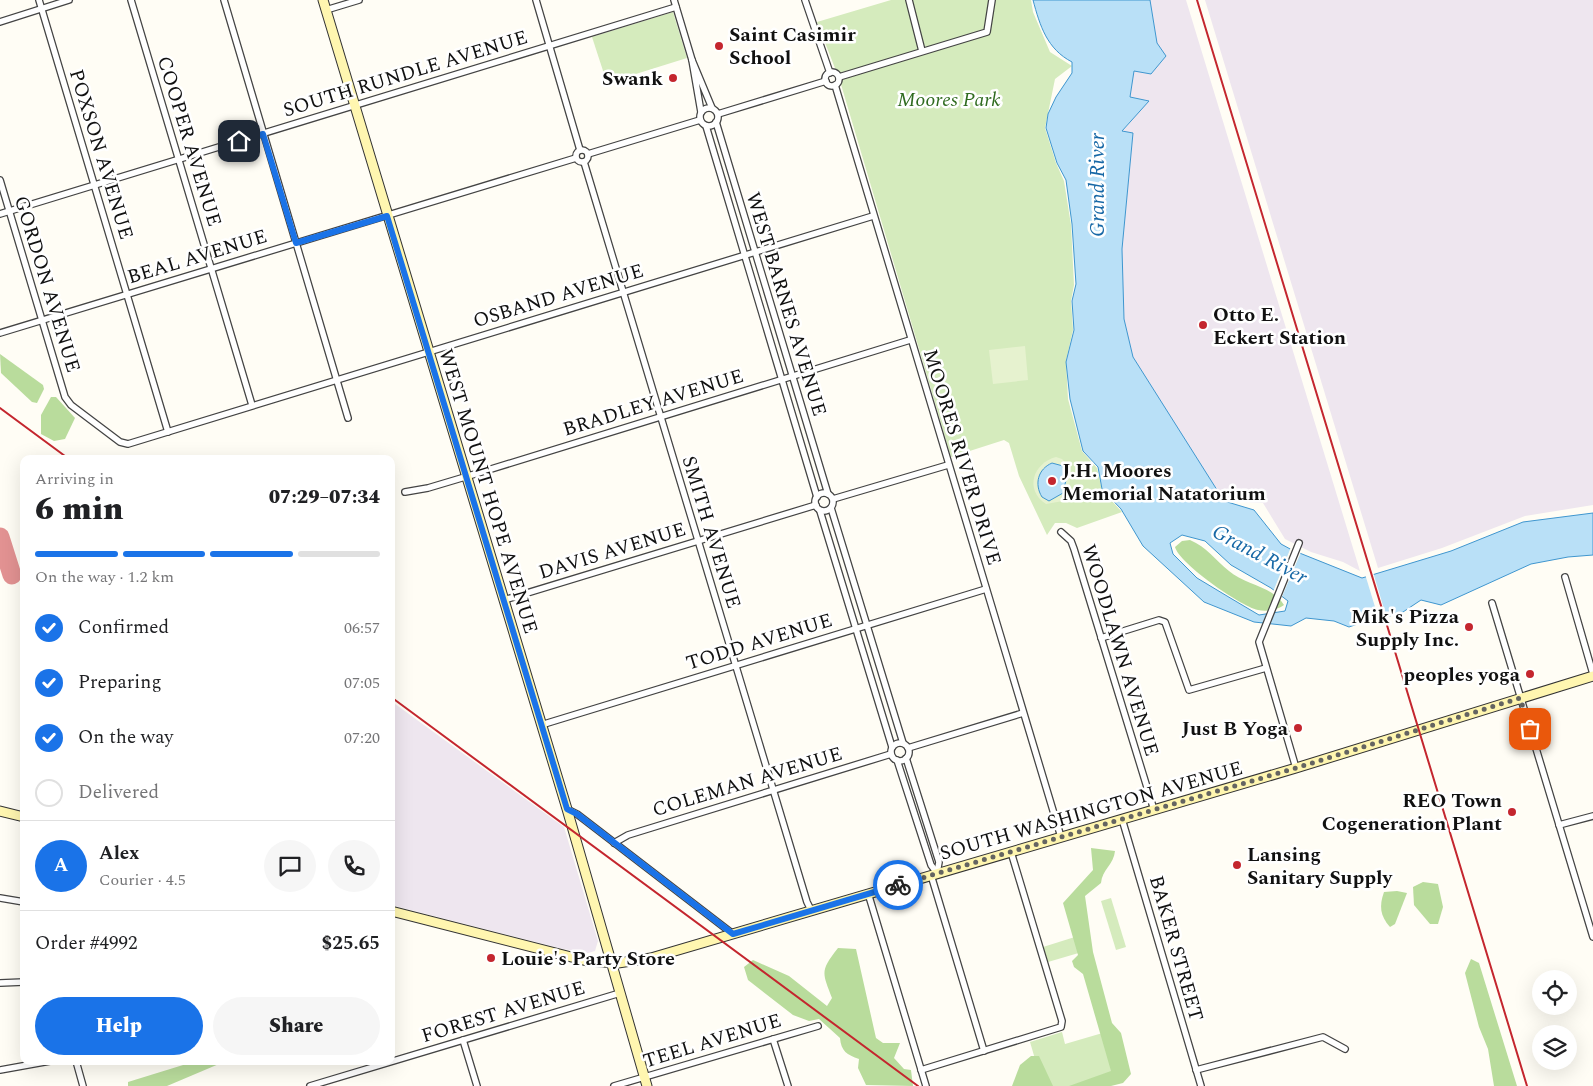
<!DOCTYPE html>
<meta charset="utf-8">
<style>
:root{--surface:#fff;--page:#f6f6f6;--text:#202124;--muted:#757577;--line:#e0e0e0;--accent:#1a73e8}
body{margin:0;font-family:Spectral,serif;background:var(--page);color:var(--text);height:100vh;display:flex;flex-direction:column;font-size:19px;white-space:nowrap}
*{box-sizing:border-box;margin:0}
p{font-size:16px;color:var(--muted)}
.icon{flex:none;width:28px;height:28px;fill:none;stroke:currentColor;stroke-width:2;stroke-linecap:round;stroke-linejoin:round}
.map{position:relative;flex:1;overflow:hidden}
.side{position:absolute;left:20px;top:455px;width:375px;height:610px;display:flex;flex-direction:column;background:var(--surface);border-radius:10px;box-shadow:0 5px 20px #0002}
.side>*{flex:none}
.fabs{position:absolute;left:1532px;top:970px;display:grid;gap:10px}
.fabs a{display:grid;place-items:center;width:45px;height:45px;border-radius:50%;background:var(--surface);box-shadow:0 5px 20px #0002;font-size:25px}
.pin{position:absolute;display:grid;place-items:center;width:42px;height:42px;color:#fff;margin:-21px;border-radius:10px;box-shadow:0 2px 8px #0006}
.courier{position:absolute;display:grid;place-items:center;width:50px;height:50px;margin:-25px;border:4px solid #1a73e8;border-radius:50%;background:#fff;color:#222;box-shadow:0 1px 6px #0007}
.summary em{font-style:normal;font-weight:800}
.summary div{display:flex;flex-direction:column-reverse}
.summary{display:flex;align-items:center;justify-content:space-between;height:85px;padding:0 15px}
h1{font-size:32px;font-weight:800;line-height:38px}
.bar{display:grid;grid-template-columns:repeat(4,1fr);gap:8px 5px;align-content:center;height:60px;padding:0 15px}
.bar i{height:6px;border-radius:4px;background:var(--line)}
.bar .active{background:var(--accent)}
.bar p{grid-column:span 4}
.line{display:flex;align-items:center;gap:12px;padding:0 15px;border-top:1px solid var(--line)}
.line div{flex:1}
.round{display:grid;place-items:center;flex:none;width:52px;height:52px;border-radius:26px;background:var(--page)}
ol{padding:0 15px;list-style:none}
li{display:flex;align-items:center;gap:15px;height:55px}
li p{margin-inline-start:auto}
li .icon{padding:5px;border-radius:50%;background:var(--accent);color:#fff;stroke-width:4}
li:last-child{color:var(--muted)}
li i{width:28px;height:28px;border:2px solid var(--line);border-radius:50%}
.primary-button{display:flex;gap:10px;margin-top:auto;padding:10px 15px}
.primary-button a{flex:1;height:58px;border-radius:30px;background:var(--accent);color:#fff;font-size:20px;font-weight:800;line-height:58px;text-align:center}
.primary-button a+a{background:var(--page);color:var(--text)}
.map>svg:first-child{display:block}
</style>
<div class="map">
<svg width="1593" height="1086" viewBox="0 0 1593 1086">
<rect width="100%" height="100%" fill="#fffdf5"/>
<g fill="#eee6ef">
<polygon points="1150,0 1186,0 1360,571 1343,562 1311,552 1285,539 1263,503 1224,501 1133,357 1124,319 1122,249 1133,134 1122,132 1148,101 1130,97 1134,71 1157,43"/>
<polygon points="1205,0 1593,0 1593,505 1525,516 1442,548 1378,568"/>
<polygon points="391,701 564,827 598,941 595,951 588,953 563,949 391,905"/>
</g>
<g fill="#d5ebbd">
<polygon points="891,0 1031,0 1033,12 1050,52 1072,66 1055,79 1045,128 1056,163 1064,181 1071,225 1074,285 1071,301 1073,330 1066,361 1068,399 1082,451 1097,468 1102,490 1122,512 1077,528 1066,523 1055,523 1047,535 1019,476 1009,443 1004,440 951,457 840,81 817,22"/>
<polygon points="673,12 687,58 607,83 592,37"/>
<polygon points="1111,898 1126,947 1116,950 1101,901"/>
<polygon points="1078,936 1082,952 1048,962 1043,947"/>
<polygon points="1062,1032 1065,1044 1106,1032 1120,1077 1088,1086 1043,1086 1030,1042"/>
</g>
<g fill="#b9dc9c">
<polygon points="0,354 43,385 44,389 37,403 32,402 1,373"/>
<polygon points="51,397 56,397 75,418 65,439 54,441 41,434 41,415"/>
<path d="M1190 540C1207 547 1215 560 1229 571 1245 585 1273 586 1284 605 1277 610 1267 612 1258 610 1240 606 1179 563 1175 547L1182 541Z"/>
<path d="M1091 848 1115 851C1114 864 1102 870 1101 883L1085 896 1093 952 1112 1023 1121 1033 1131 1074 1123 1083 1111 1086H1069L1111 1071 1083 974 1074 967 1072 961 1078 955 1063 903 1093 870Z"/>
<polygon points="1423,882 1438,884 1443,907 1438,924 1430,924 1414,905 1413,887"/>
<path d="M1397 891 1407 893 1395 924 1390 927C1380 916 1379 906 1384 892Z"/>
<path d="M838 948 856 949 876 1038 883 1043H900L894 1058 904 1069 911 1070 913 1086 866 1085 858 1068 859 1059C847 1055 841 1051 840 1038L819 1019 809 1021 793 1015 748 980 744 967 753 960 789 976 827 1006 832 998C822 972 820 971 838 948Z"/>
<polygon points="1471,959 1479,963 1517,1086 1494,1086 1488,1049 1479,1027 1465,973"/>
<polygon points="1031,1056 1039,1056 1053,1086 1012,1086 1020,1065"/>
<polygon points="196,1061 226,1061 167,1086 128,1086 128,1082"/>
</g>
<g fill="#e6f2cf">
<polygon points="1025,346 1028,380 993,384 989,350"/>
<path d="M1056 457 1062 459C1074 471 1071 488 1063 501L1046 504C1024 490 1033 463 1056 457Z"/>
</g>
<g fill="#b9e0f7" stroke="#3f96cf" fill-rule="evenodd">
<path d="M1033 0H1150L1157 43 1166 56 1151 74 1134 71 1130 97 1149 101 1122 131 1133 133 1122 249 1124 319 1133 357 1224 501 1254 510 1281 544 1292 550 1362 578 1451 551 1523 522 1593 513V555L1568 557 1531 564 1441 605 1421 600 1400 614 1372 619 1349 627 1334 621 1306 618 1291 626 1254 622 1204 602 1143 546 1121 509 1102 489 1098 467 1083 451 1070 399 1066 362 1074 330 1072 301 1076 284 1072 224 1066 180 1057 163 1046 128 1048 114 1056 97 1072 73V62C1047 49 1040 26 1033 0ZM1182 535 1205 541 1231 565 1271 588 1288 601 1285 611 1259 615 1232 599 1197 578 1173 554 1170 543Z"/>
<path d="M1052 463 1063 466 1066 480 1063 493 1049 501 1042 497C1034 484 1038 469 1052 463Z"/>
</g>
<g fill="#fffdf5">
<polygon points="1291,547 1301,552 1281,599 1273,592"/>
<polygon points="1373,572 1387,619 1379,620 1365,574"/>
</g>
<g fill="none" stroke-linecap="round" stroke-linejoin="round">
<polyline stroke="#e29292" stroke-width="19" points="0,537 12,575"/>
<g stroke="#444" stroke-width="8">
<g id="street">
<polyline points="39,0 168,432"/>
<polyline points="131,0 252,405"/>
<polyline points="224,0 348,418"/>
<polyline points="536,0 580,150"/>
<polyline points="674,0 692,60"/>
<polyline points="805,0 830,73"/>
<polyline points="909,0 922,51"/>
<polyline points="326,10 359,0"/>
<polyline points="0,22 69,0"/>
<circle cx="832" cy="79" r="7"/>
<polyline points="839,77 987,32 992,0"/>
<polyline points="835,85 1061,837"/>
<circle cx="709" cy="117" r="9"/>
<polyline points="701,112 692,60 712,108"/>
<polyline points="718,114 826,81"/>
<polyline points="716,122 828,494"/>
<polyline points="706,126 817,497"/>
<circle cx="582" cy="156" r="6"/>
<polyline points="588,154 700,120"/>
<polyline points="584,162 807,902 811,910"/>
<polyline points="0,180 65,397 71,405 120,442 128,444 873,216"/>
<polyline points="0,214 676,7"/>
<polyline points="0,333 576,158"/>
<polyline points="405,492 428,488 475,474 910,340"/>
<circle cx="824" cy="502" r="9"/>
<polyline points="833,499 948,465"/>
<polyline points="831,508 903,743"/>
<polyline points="820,511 892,747"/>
<polyline points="1061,532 1071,541 1074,549 1154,810"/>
<polyline points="1565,577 1593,674"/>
<polyline points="504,600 816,505"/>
<polyline points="1492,603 1593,937"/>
<polyline points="1101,638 1159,620 1165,622 1189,690 1266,668"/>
<polyline points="541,725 986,589"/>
<circle cx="900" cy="752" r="9"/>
<polyline points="908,748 1023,713"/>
<polyline points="906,758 939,862 937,873"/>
<polyline points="897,760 931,865 937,873"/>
<polyline points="1296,768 1259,642 1299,543"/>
<polyline points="567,809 577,814 733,934"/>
<polyline points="1122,819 1201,1086"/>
<polyline points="1559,825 1593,816"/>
<polyline points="614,843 628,835 891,754"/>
<polyline points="931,875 984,1051"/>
<polyline points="868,893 926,1086"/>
<polyline points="0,898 24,902"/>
<polyline points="0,983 24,982"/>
<polyline points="773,1039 788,1086"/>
<polyline points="463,1040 477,1086"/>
<polyline points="76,1061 83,1086"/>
<polyline points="0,1070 50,1061"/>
<polyline points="921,1070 1061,1027 1062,1021 1011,852"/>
<polyline points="1196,1070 1323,1037 1345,1049"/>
<polyline points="310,1086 620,993"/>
<polyline points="614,1086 818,1026"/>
</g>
</g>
<g stroke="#333" stroke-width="11">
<g id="secondary">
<polyline points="323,0 567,809 647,1086"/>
<polyline points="0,811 24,817"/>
<polyline points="391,911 587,961 618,963 651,958 1296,768 1593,676"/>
</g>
</g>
<use href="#street" stroke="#fff" stroke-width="5.5"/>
<use href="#secondary" stroke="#fff6b0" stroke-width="9"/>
<g stroke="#c4262e" stroke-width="2">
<polyline points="1197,0 1527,1086"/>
<polyline points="0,408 69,459"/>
<polyline points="391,697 918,1086"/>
</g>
</g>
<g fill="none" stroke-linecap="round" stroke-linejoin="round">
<polyline stroke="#646461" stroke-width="5" stroke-dasharray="0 9" points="898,885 1296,768 1520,698 1530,729"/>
<polyline stroke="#1a73e8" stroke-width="6" points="239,141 263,134 296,243 387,216 567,809 577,814 733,934 898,885"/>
</g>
<g fill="#c4262e" stroke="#fff" stroke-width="2">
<circle cx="719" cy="46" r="5"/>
<circle cx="673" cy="78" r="5"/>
<circle cx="1203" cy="325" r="5"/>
<circle cx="1052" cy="481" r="5"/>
<circle cx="1469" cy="627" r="5"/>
<circle cx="1530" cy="674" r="5"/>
<circle cx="1298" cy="728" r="5"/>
<circle cx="1512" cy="812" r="5"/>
<circle cx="1237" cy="865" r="5"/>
<circle cx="491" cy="958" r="5"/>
</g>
<g text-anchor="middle" stroke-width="5" stroke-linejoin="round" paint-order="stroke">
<g font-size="20" font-weight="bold" fill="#111" stroke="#fff" text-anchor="start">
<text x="729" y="41">Saint Casimir<tspan x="729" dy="23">School</tspan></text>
<text x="663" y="85" text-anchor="end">Swank</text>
<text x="1213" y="321">Otto E.<tspan x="1213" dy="23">Eckert Station</tspan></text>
<text x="1062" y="477">J.H. Moores<tspan x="1062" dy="23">Memorial Natatorium</tspan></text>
<text x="1459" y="623" text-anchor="end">Mik's Pizza<tspan x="1459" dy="23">Supply Inc.</tspan></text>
<text x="1520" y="681" text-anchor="end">peoples yoga</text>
<text x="1288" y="735" text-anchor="end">Just B Yoga</text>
<text x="1502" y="807" text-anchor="end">REO Town<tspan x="1502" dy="23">Cogeneration Plant</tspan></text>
<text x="1247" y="861">Lansing<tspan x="1247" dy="23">Sanitary Supply</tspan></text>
<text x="501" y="965">Louie's Party Store</text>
</g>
<g font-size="20" fill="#111" stroke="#fff">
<text transform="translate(405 73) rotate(-17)" y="7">SOUTH RUNDLE AVENUE</text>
<text transform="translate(190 141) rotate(73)" y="7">COOPER AVENUE</text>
<text transform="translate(102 154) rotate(73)" y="7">POXSON AVENUE</text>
<text transform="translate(197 256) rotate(-17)" y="7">BEAL AVENUE</text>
<text transform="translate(48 284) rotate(73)" y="7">GORDON AVENUE</text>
<text transform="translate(558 295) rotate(-17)" y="7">OSBAND AVENUE</text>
<text transform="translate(787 304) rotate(73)" y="7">WEST BARNES AVENUE</text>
<text transform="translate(653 402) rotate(-17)" y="7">BRADLEY AVENUE</text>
<text transform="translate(963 457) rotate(73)" y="7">MOORES RIVER DRIVE</text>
<text transform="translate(489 491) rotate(73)" y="7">WEST MOUNT HOPE AVENUE</text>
<text transform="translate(712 532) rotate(73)" y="7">SMITH AVENUE</text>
<text transform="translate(612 550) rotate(-17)" y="7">DAVIS AVENUE</text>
<text transform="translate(759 641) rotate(-17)" y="7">TODD AVENUE</text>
<text transform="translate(1121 650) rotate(73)" y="7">WOODLAWN AVENUE</text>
<text transform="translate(747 781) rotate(-17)" y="7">COLEMAN AVENUE</text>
<text transform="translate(1091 810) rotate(-16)" y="7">SOUTH WASHINGTON AVENUE</text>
<text transform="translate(1177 948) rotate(74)" y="7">BAKER STREET</text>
<text transform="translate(503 1011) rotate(-17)" y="7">FOREST AVENUE</text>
<text transform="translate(712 1040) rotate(-17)" y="7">TEEL AVENUE</text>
</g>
<g font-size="20" font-style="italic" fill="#2f6b1f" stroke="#fff">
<text x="949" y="106">Moores Park</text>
</g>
<g font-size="21" font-style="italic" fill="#1768a6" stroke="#fff">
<text transform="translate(1097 185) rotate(-90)" y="7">Grand River</text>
<text transform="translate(1260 554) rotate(28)" y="7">Grand River</text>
</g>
</g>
</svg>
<div class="fabs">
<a><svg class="icon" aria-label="locate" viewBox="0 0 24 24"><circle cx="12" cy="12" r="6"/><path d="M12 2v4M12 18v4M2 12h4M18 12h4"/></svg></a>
<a><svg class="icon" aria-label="layers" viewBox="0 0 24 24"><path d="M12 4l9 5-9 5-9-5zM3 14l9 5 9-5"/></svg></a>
</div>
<div class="pin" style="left:1530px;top:729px;background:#ea580c"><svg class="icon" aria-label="bag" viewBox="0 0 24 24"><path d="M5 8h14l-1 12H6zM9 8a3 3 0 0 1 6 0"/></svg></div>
<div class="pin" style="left:239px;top:141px;background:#1f2937"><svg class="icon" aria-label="home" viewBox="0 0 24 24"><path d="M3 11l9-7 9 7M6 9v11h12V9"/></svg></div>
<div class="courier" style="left:898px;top:885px"><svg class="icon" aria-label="bike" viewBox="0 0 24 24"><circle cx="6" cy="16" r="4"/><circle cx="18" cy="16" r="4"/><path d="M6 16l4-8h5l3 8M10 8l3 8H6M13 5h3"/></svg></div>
<section class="side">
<div class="summary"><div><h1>6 min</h1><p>Arriving in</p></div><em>07:29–07:34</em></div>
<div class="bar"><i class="active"></i><i class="active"></i><i class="active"></i><i></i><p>On the way · 1.2 km</p></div>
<ol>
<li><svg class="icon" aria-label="check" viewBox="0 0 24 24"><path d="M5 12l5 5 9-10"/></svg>Confirmed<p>06:57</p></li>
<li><svg class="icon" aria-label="check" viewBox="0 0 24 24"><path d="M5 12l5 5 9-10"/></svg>Preparing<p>07:05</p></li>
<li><svg class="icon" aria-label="check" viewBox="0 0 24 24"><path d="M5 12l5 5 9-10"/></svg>On the way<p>07:20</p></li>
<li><i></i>Delivered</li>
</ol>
<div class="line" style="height:90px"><b class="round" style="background:var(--accent);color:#fff">A</b><div><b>Alex</b><p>Courier · 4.5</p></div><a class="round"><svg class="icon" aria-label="chat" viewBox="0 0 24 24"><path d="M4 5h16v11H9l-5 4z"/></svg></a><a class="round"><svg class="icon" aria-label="phone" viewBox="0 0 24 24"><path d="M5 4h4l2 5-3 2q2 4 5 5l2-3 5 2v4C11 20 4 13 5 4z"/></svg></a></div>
<div class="line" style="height:65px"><div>Order #4992</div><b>$25.65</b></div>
<div class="primary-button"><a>Help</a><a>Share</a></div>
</section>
</div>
